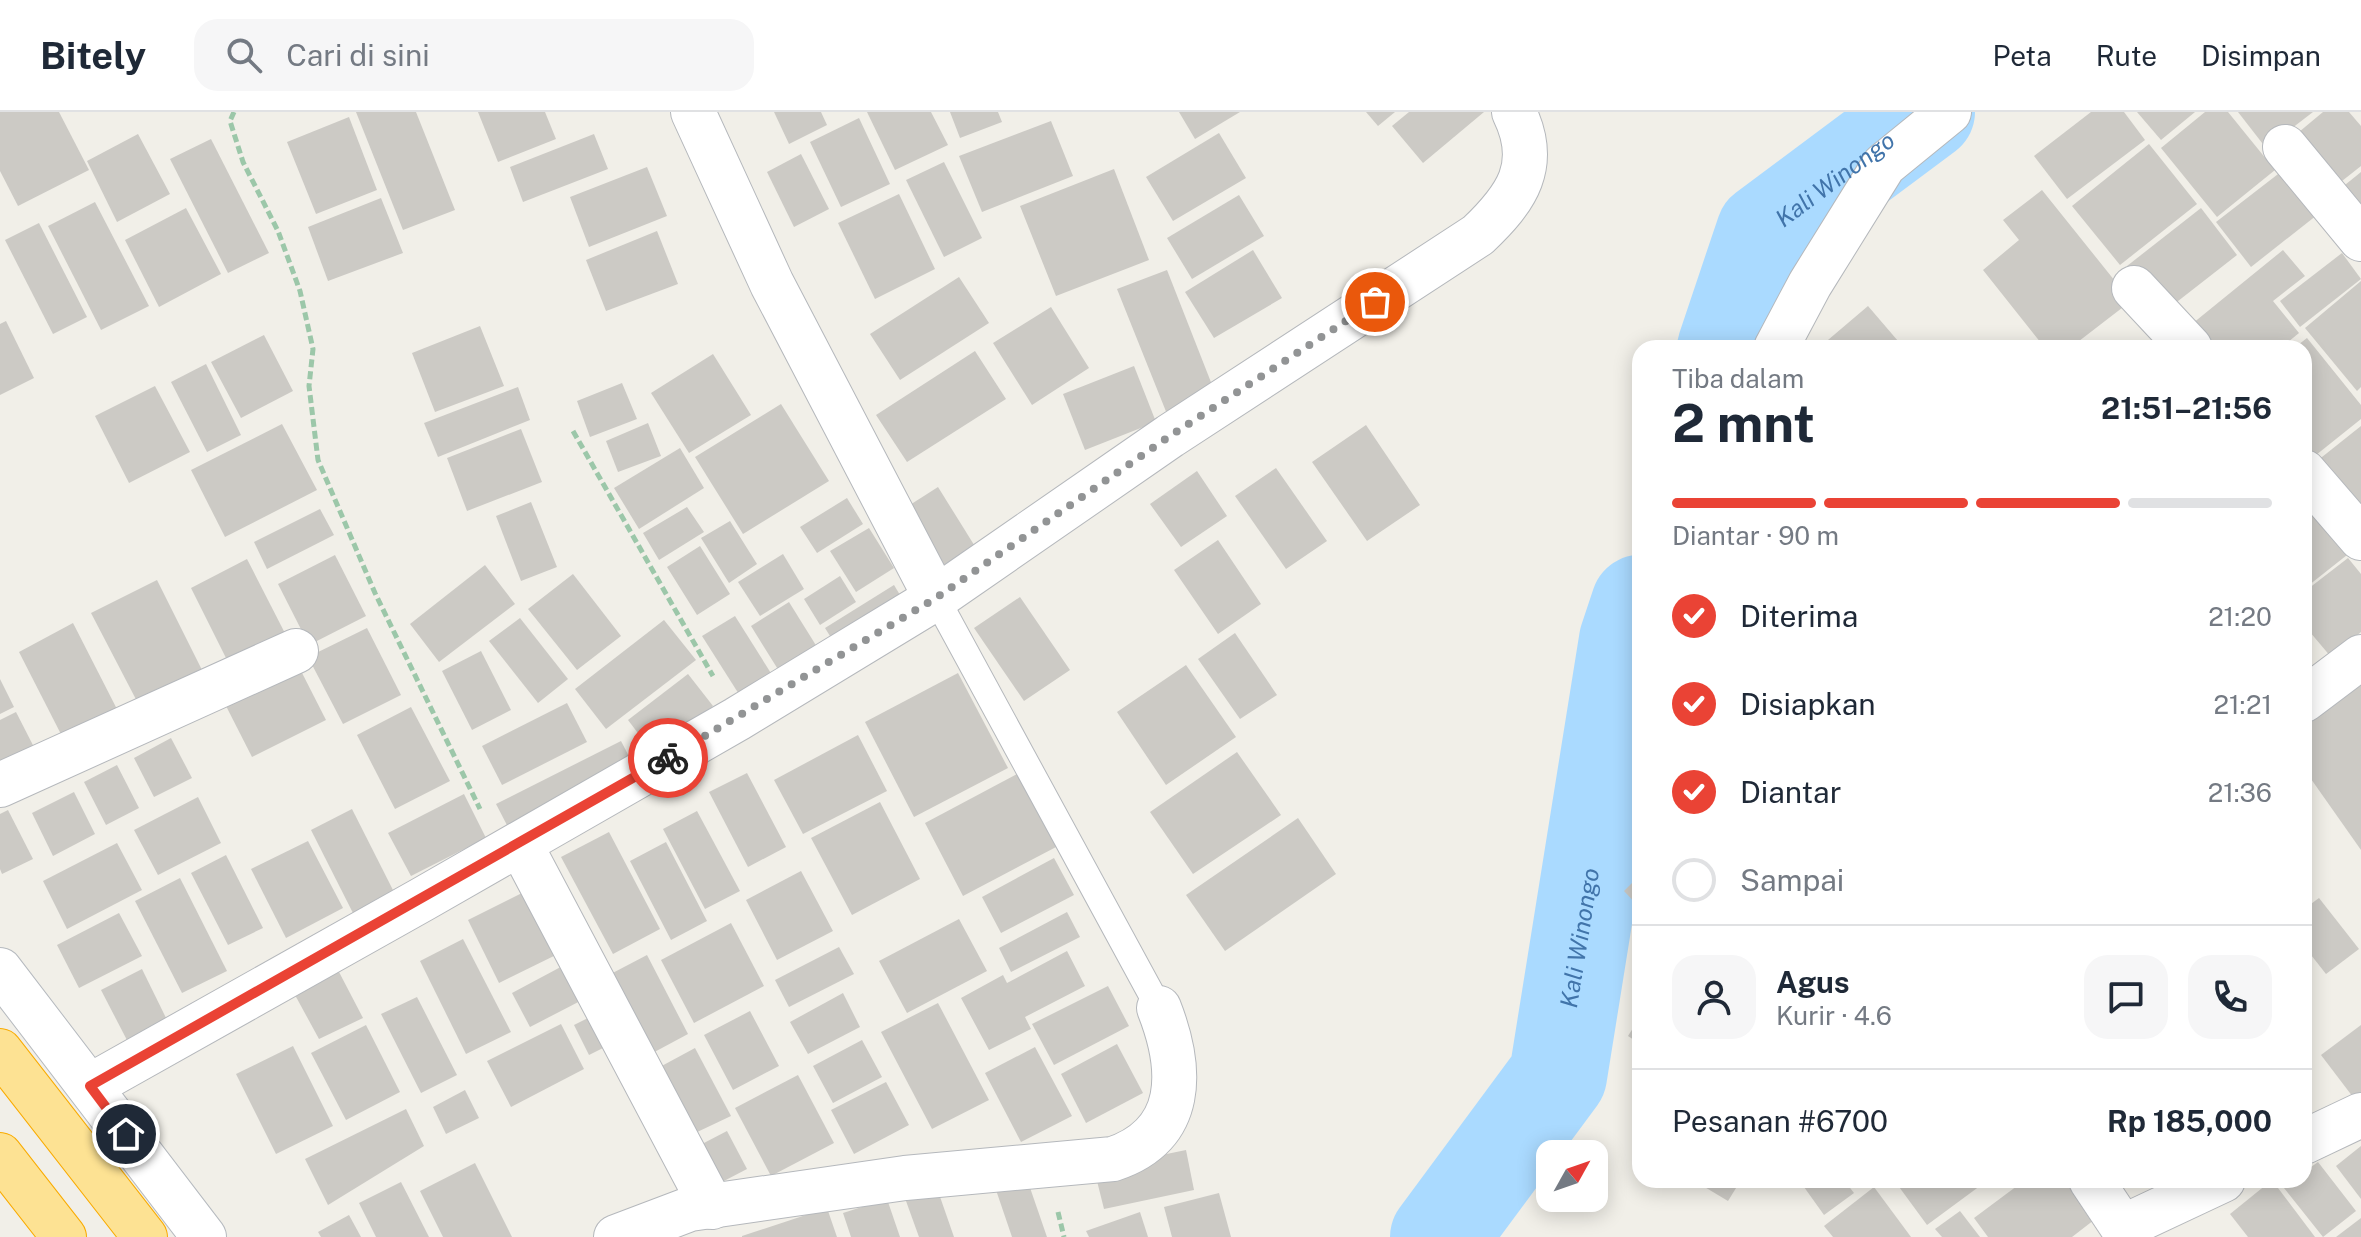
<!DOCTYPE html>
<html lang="id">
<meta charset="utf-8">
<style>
:root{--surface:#fff;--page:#f6f6f7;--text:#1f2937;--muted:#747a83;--line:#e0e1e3;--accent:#ea4335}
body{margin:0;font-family:"Public Sans",sans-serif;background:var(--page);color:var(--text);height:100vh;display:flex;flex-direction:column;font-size:30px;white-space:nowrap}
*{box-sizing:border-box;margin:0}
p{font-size:26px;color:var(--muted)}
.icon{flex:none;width:44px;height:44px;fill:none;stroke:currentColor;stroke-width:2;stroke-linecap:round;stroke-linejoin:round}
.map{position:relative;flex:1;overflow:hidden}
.details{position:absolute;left:1632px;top:228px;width:680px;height:848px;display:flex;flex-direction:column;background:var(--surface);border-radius:24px;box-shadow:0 4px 20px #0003}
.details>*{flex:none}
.needle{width:52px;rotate:50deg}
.controls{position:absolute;left:1536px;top:1028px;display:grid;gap:16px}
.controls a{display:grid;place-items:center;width:72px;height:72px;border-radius:16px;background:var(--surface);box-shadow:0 4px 20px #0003;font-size:40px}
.pin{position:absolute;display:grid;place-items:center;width:68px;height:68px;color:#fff;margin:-34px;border:4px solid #fff;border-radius:50%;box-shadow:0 2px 8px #0007}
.courier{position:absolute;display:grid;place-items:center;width:80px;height:80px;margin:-40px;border:6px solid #ea4335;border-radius:50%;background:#fff;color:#222;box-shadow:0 2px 10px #0007}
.head em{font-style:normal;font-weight:700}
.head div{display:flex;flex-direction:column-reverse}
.head{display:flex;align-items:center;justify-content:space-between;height:136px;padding:0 40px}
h1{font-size:52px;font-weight:700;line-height:60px}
.bar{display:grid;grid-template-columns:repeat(4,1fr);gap:12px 8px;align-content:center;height:96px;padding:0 40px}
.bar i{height:10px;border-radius:6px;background:var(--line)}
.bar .on{background:var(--accent)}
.bar p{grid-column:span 4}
.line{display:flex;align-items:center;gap:20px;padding:0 40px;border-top:2px solid var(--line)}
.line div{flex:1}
.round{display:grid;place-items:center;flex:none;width:84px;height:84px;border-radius:24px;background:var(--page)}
ol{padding:0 40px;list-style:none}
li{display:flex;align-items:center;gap:24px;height:88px}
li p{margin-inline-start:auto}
li .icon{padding:8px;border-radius:50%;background:var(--accent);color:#fff;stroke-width:4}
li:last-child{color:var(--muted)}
li i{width:44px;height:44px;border:4px solid var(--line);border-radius:50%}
header{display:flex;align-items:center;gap:48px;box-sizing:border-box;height:112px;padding:0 40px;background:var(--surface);border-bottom:2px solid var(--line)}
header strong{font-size:38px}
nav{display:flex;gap:44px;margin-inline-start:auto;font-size:28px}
.search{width:560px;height:72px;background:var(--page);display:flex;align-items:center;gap:20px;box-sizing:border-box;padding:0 28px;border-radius:24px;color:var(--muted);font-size:30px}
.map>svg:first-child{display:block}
</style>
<header>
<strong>Bitely</strong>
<div class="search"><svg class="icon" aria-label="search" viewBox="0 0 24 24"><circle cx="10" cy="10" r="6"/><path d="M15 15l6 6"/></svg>Cari di sini</div>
<nav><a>Peta</a><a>Rute</a><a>Disimpan</a></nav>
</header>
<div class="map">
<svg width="2361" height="1125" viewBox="0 0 2361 1125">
<rect width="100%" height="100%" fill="#f1efe8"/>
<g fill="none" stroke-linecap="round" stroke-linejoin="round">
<g stroke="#aadaff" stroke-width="98">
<path id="s1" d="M1726 236 1765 120 1926 0"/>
<path id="s2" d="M1439 1125 1558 964 1628 528 1640 492"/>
</g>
</g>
<g fill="#cccac5">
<polygon points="0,0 59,0 89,58 18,94 0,59"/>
<polygon points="356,0 416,0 455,98 403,118"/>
<polygon points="478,0 545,0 556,27 498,50"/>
<polygon points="774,0 821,0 827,13 789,32"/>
<polygon points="867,0 931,0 948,33 895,58"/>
<polygon points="950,0 998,0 1002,10 960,26"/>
<polygon points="1179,0 1240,0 1195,27"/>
<polygon points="1366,0 1395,0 1378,14"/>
<polygon points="1409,0 1484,0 1423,51 1392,14"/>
<polygon points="2091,0 2124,0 2145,28 2067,87 2034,44"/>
<polygon points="2137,0 2195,0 2161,28"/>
<polygon points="2205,0 2228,0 2275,58 2217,105 2161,36"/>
<polygon points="2238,0 2313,0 2266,36"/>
<polygon points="2323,0 2349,0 2361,14 2361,54 2328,80 2287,30"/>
<polygon points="349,5 377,78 316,102 287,30"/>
<polygon points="859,6 890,72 841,95 810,30"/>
<polygon points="1051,9 1073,64 982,100 959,44"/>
<polygon points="1219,21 1246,66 1173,109 1146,65"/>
<polygon points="138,22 170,82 117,110 87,49"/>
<polygon points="594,22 608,57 523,90 510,55"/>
<polygon points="211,27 269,141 228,161 170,47"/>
<polygon points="2149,32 2197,92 2120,153 2072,94"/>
<polygon points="801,42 829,97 794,115 767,60"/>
<polygon points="944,50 982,126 944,145 906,68"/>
<polygon points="647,55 667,104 589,135 570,85"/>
<polygon points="1114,57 1149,148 1056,184 1020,94"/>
<polygon points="2282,59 2317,103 2251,155 2216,110"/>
<polygon points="2361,60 2361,113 2335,81"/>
<polygon points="2042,78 2131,189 2070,236 2045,236 1983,158 2019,128 2003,108"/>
<polygon points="899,82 935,157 875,187 838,111"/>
<polygon points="1239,83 1264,124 1192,167 1167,126"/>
<polygon points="381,86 403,141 328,169 308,115"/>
<polygon points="95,90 149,194 101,218 48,114"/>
<polygon points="186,96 221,162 159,195 125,128"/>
<polygon points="2201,96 2237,143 2164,200 2127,154"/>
<polygon points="39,111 87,205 53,222 5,128"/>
<polygon points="657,119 678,172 606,199 586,148"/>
<polygon points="1253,138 1282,186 1214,226 1185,180"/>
<polygon points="2283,138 2305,164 2273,189 2299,221 2281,236 2204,236 2187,216"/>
<polygon points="2342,141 2361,167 2300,215 2280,189"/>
<polygon points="1167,158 1216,283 1167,302 1117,177"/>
<polygon points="959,165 989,211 900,268 870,222"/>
<polygon points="2361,169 2361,275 2357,279 2305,216"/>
<polygon points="1868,194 1904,236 1835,236 1828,228"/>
<polygon points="1051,195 1089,256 1032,293 993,231"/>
<polygon points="6,209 34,266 0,283 0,212"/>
<polygon points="480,214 504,274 435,300 412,241"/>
<polygon points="264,223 293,279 241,306 211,250"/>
<polygon points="2307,226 2361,293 2361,307 2311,347 2304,339 2304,236 2294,236"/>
<polygon points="975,239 1006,287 907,350 876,303"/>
<polygon points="713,242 751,303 689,341 651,281"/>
<polygon points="206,252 241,323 207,340 171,270"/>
<polygon points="1134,254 1156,310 1085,338 1063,282"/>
<polygon points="622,271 637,307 590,325 577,289"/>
<polygon points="155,274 190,340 129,371 95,304"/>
<polygon points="518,275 530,308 438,345 424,311"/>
<polygon points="781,292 829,369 743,422 695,345"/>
<polygon points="648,311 661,344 618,360 606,329"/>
<polygon points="282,312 317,378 225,425 191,358"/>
<polygon points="1366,313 1420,393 1367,429 1312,350"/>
<polygon points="2361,314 2361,403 2317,349"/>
<polygon points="521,317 542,370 467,399 447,346"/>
<polygon points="680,336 704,376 639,417 614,376"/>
<polygon points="1276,356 1327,429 1286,457 1235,384"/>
<polygon points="1197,359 1227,404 1181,435 1150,392"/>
<polygon points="938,375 976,436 941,459 902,398"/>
<polygon points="847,386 863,412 817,441 800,415"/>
<polygon points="531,390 557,455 521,469 496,404"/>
<polygon points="2304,391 2347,443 2304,477"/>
<polygon points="687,395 704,420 659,448 643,421"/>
<polygon points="320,397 334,423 267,457 254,430"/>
<polygon points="730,409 757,452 729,471 701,426"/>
<polygon points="869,416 894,456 856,480 830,439"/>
<polygon points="1218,428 1261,492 1218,522 1174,458"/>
<polygon points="700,434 730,482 697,503 667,455"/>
<polygon points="783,442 804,477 760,504 738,470"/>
<polygon points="335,443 366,504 309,533 278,472"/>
<polygon points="2348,446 2361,462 2361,520 2331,545 2304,513 2304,480"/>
<polygon points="247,447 290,531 233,560 191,476"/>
<polygon points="485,453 515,492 439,550 410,512"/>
<polygon points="573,462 621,524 577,558 528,497"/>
<polygon points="840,464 856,490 820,513 804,487"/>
<polygon points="157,468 205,564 141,597 91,501"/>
<polygon points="894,473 909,498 840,540 825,516"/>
<polygon points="1020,485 1070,558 1024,589 974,516"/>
<polygon points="789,490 822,543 784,567 751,514"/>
<polygon points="735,504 774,566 742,587 702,524"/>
<polygon points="520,506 568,567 538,591 489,529"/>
<polygon points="664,508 696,548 606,617 575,577"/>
<polygon points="73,511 121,605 66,632 19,540"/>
<polygon points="367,516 401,583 343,612 308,545"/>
<polygon points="1235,521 1277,583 1240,607 1198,547"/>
<polygon points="481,539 511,598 472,618 442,559"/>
<polygon points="1186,553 1236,625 1166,673 1117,600"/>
<polygon points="299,555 326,608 252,645 225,592"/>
<polygon points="958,561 1008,656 914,705 865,610"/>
<polygon points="688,562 713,594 653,641 628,608"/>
<polygon points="2357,566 2361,573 2361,738 2304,657 2304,603"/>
<polygon points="0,567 14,595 0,602"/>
<polygon points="567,591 587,630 502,673 482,634"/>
<polygon points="411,595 450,669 395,697 357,623"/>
<polygon points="16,600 38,643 0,663 0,608"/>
<polygon points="858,623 887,679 803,722 774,668"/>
<polygon points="171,626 192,666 154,685 134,646"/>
<polygon points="621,629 634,654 509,717 496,692"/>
<polygon points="1237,640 1281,703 1193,762 1150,700"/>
<polygon points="117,653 139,696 106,713 84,670"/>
<polygon points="747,661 786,735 748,755 709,680"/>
<polygon points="1019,661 1058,734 963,784 925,711"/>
<polygon points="74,680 95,722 53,744 32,701"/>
<polygon points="464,682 486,726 411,764 388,721"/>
<polygon points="198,685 221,731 158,763 134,718"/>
<polygon points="880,690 920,767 852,803 811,726"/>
<polygon points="352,697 396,784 355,805 311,718"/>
<polygon points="8,698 33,747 2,762 0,757 0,702"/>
<polygon points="697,699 740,779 705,797 663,717"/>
<polygon points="1298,706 1336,762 1225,839 1186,783"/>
<polygon points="609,720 660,817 613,842 561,745"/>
<polygon points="308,729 343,796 286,826 251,757"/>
<polygon points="666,730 707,809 671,828 630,749"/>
<polygon points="117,731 142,778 67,817 43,769"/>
<polygon points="226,743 263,816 228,833 191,761"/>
<polygon points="1054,746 1074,783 1001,821 982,785"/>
<polygon points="801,759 833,819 777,848 746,788"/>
<polygon points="1640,763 1640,796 1624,779"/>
<polygon points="180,766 227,859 182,881 135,789"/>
<polygon points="530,777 562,840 499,871 468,808"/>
<polygon points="2319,786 2359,837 2326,862 2304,834 2304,797"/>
<polygon points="1067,800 1080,825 1011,860 999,836"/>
<polygon points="119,801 142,844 79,876 57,833"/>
<polygon points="959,807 987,859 907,901 879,849"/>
<polygon points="731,811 764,874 694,911 661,848"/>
<polygon points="463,827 511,920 466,942 420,849"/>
<polygon points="839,835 854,862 789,895 775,868"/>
<polygon points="1067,839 1085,874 1025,905 1031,917 989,938 961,886 1003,863 1007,871"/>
<polygon points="647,843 688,922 647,944 605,865"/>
<polygon points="570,850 588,885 530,915 512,881"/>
<polygon points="142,857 169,912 129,932 101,878"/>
<polygon points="339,860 363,906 319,927 295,883"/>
<polygon points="1108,874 1129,914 1054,953 1032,912"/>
<polygon points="843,881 860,915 808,942 790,910"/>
<polygon points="417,885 457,963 421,981 381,902"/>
<polygon points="938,891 989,988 932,1017 881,920"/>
<polygon points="602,899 617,929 589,943 574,913"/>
<polygon points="750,899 779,954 733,978 704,923"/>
<polygon points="1640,905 1640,932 1628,924"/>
<polygon points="561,912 584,957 511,995 487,949"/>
<polygon points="366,913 400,980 346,1008 311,941"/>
<polygon points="2361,913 2361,985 2356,989 2321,943"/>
<polygon points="862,928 882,965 833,991 813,954"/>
<polygon points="1117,932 1143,981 1086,1011 1061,962"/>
<polygon points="293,934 333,1014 276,1042 236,962"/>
<polygon points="1035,935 1072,1004 1021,1030 985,961"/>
<polygon points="695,936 731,1004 693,1022 658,956"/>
<polygon points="798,963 834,1031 771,1064 735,996"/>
<polygon points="886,970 909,1013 854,1042 831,998"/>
<polygon points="465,978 479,1006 446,1022 433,995"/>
<polygon points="406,997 424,1034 328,1093 305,1047"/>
<polygon points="727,1019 747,1057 722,1070 702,1032"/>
<polygon points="2361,1034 2361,1087 2336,1054"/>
<polygon points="1186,1038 1194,1078 1104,1097 1094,1057"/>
<polygon points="2318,1050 2356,1099 2323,1125 2284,1076 2294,1068 2304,1068 2304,1060"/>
<polygon points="475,1051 512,1125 443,1125 420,1079"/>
<polygon points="1027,1067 1047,1125 1012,1125 996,1078"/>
<polygon points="1693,1068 1741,1068 1728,1089"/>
<polygon points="1799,1068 1844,1068 1854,1081 1824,1103"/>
<polygon points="1894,1068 1988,1068 1927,1113"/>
<polygon points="2025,1068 2064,1068 2094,1108 2072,1125 1988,1125 1974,1106"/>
<polygon points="2272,1068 2315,1125 2248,1125 2230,1102"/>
<polygon points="401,1070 429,1125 376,1125 359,1091"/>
<polygon points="1874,1075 1911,1125 1833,1125 1824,1114"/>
<polygon points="938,1079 954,1125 919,1125 906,1089"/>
<polygon points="1219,1081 1231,1125 1172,1125 1164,1095"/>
<polygon points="887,1087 900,1125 851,1125 843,1101"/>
<polygon points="827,1096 837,1125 742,1125 742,1124"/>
<polygon points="1960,1099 1980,1125 1942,1125 1935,1117"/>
<polygon points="1140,1100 1148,1125 1089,1125 1086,1119"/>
<polygon points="349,1103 361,1125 321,1125 318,1120"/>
<polygon points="2361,1106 2361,1125 2336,1125"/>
</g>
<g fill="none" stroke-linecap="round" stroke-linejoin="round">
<g stroke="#b5b8bc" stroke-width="28">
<polyline id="lane" points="936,486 1159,896"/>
</g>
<g stroke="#b5b8bc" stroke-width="46">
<g id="street">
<polyline points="693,0 772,172 936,486"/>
<polyline points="2285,35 2361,127"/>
<polyline points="2134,176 2190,236"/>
<polyline points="1776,236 1810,172 1884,53 1949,0"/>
<polyline points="2304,360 2361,426"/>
<polyline points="2304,588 2361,545"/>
<polyline points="0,673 296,539"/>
<polyline points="520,732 712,1095"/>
<path d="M90 974 423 787 737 607 936 486 1170 324 1478 123C1517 86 1540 53 1514 0"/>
<polyline points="2304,1030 2361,1003"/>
<polyline points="2091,1068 2129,1125"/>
<polyline points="2123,1115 2223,1068"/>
<path d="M616 1125 690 1097 905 1066 1113 1047C1186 1023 1183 957 1159 896"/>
</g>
</g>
<g stroke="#b6babf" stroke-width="46">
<polyline id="secondary" points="0,858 204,1125"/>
</g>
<g stroke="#f9ab00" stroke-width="46">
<g id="highway">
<polyline points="0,939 145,1125"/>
<polyline points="0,1043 64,1125"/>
</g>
</g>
<g stroke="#9cc7a9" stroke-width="5" stroke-dasharray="8 4" stroke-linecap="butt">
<polyline points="234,0 230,9 243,50 278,119 300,179 313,237 309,274 318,348 375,481 480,697"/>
<polyline points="573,319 713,564"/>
<polyline points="1058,1100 1064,1125"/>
</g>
<use href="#lane" stroke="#fff" stroke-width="26"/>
<use href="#street" stroke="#fff" stroke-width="44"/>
<use href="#secondary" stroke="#fff" stroke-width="44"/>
<use href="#highway" stroke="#fde293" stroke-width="44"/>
</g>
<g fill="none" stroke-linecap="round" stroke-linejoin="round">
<polyline stroke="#929495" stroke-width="8" stroke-dasharray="0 14.4" points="668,646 936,486 1170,324 1375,190"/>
<polyline stroke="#ea4335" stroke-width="10" points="126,1022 90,974 668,646"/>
</g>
<g text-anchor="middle" stroke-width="6" stroke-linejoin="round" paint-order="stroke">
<g font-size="24" font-style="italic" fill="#4174aa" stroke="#fff">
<text dy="8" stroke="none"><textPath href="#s1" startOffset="210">Kali Winongo</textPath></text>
<text dy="8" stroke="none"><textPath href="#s2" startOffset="340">Kali Winongo</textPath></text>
</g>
</g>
</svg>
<div class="controls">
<a><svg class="needle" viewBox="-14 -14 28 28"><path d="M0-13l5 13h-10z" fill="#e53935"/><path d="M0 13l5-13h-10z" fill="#747a83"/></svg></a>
</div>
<div class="pin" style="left:1375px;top:190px;background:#ea580c"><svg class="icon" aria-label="bag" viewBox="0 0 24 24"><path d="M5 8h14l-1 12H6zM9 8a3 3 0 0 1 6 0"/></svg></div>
<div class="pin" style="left:126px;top:1022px;background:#1f2937"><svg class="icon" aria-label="home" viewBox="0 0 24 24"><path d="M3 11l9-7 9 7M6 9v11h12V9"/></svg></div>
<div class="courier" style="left:668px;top:646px"><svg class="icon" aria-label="bike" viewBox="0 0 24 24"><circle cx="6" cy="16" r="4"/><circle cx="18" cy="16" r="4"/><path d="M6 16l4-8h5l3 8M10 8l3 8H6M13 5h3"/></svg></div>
<section class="details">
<div class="head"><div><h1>2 mnt</h1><p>Tiba dalam</p></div><em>21:51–21:56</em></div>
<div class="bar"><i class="on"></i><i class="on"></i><i class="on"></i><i></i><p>Diantar · 90 m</p></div>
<ol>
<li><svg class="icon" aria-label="check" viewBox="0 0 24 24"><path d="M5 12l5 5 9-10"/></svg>Diterima<p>21:20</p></li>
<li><svg class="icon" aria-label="check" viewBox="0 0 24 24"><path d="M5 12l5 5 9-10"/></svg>Disiapkan<p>21:21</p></li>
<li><svg class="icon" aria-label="check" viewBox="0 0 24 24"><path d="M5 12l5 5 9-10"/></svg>Diantar<p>21:36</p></li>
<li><i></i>Sampai</li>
</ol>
<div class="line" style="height:144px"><a class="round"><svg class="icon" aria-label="person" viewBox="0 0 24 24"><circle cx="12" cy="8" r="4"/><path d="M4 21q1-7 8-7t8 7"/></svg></a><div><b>Agus</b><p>Kurir · 4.6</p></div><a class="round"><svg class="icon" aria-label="chat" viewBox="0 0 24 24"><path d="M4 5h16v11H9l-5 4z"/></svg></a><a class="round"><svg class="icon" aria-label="phone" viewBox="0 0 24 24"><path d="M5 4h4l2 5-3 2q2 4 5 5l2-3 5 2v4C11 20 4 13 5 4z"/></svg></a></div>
<div class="line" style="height:104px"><div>Pesanan #6700</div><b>Rp 185,000</b></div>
</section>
</div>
